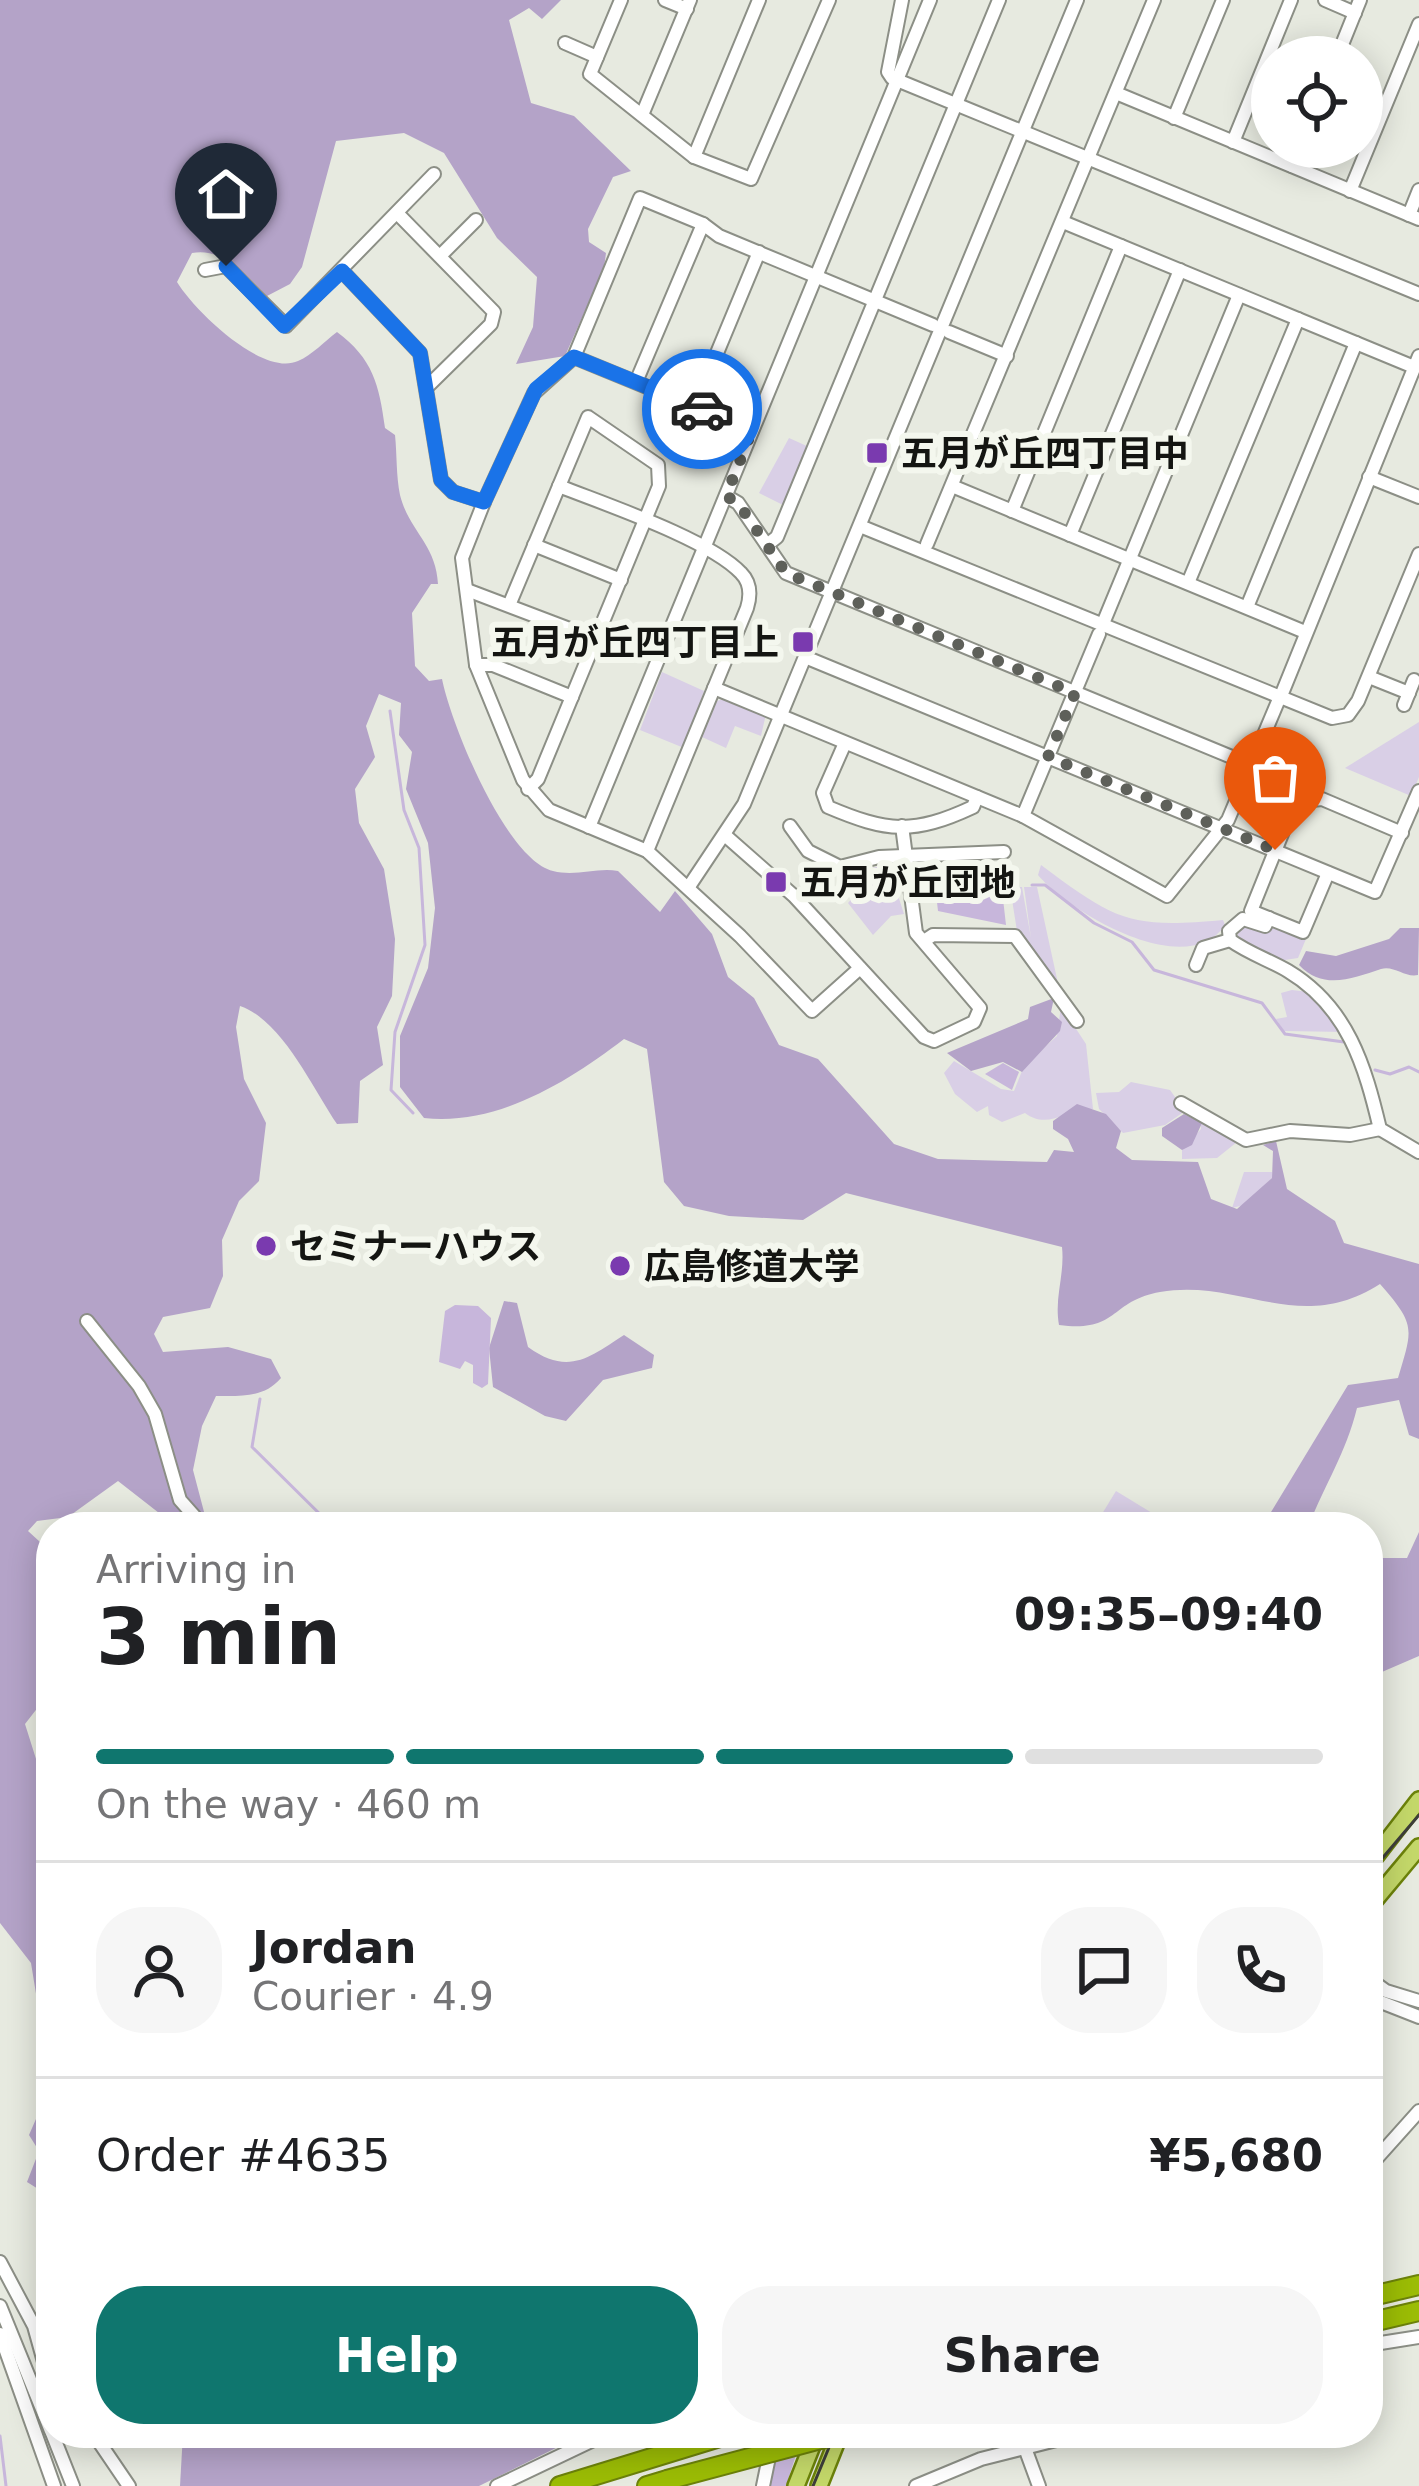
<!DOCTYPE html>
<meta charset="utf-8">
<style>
:root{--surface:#fff;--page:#f6f6f6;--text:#202124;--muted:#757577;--line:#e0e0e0;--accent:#0f766e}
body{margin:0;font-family:"DejaVu Sans","Noto Sans JP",sans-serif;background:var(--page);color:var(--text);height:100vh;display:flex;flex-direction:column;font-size:45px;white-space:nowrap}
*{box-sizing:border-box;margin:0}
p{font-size:39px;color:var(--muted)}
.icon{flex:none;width:66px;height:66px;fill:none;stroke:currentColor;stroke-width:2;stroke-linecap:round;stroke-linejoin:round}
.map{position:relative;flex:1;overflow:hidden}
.side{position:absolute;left:36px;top:1512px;width:1347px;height:936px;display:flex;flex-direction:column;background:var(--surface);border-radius:48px;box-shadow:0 6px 30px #0003}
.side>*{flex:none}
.tools{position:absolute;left:1251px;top:36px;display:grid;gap:24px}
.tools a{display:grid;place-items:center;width:132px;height:132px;border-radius:50%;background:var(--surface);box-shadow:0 6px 30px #0003;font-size:60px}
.pin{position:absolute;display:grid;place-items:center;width:102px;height:102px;color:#fff;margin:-123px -51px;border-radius:50% 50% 50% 0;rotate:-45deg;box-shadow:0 0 12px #0007}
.pin .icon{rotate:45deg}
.courier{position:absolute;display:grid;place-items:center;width:120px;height:120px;margin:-60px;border:9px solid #1a73e8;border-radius:50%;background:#fff;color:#222;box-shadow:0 3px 15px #0007}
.headline em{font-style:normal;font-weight:800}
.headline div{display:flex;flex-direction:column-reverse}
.headline{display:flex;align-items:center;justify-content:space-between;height:204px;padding:0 60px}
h1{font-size:78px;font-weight:800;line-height:90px}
.bar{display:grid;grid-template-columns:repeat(4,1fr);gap:18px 12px;align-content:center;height:144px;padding:0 60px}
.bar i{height:15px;border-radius:9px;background:var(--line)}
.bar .active{background:var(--accent)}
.bar p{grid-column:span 4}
.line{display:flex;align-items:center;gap:30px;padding:0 60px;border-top:3px solid var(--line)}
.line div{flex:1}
.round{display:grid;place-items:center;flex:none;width:126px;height:126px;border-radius:48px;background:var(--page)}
.primary-button{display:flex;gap:24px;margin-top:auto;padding:24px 60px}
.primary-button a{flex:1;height:138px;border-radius:48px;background:var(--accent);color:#fff;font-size:48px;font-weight:800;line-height:138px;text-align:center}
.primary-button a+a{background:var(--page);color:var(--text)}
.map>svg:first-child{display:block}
</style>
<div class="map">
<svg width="1419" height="2486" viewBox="0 0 1419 2486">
<rect width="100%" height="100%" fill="#e7eae0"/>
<g fill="#d9cfe6">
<polygon points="789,438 809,447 785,506 759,493"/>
<polygon points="662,672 704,691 684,748 640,730"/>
<polygon points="723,699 766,714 761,736 735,726 726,748 702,737 717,701"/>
<polygon points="1419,722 1419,777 1411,796 1345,768"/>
<path d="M1041 865C1115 920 1129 929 1223 920L1225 925C1187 982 1070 913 1038 875Z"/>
<polygon points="880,866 897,869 894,883 904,914 891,916 873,935 848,903 857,893 849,881 851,874"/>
<polygon points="1010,887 1022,887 1031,938 1024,887 1037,887 1059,988 1017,931"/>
<polygon points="1243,924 1268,931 1271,925 1306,939 1298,958 1278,961 1236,938"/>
<polygon points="1292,990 1309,992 1346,1032 1284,1031 1276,1019 1287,1017 1281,993"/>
<path d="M1061 1006 1086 1044 1093 1109C1067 1107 1049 1131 1025 1113L1002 1122 989 1115 988 1106 977 1112 955 1094 944 1073 954 1061 1001 1089 1014 1091 1024 1066 1057 1036Z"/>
<polygon points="1131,1082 1170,1090 1185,1111 1165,1125 1123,1133 1099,1109 1096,1093 1119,1092"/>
<polygon points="1201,1119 1237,1142 1217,1158 1182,1159 1182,1150 1201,1129"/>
<polygon points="1244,1172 1272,1172 1272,1178 1244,1205 1232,1208"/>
<polygon points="1116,1491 1175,1527 1094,1527"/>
</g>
<g fill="#b4a3c8">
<path d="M0 0H561L542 19 529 8 509 20 531 103 574 116 631 171 613 177 588 229 589 242 606 253 604 268 565 356 516 364 533 327 537 277 497 238 444 153 404 133 336 141 302 267 290 284 267 296C247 276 223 247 192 253L177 282C194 310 262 377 298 361 312 355 325 341 337 332 373 359 379 384 385 428L395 435C397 454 396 476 400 495 409 531 436 544 438 584H431L412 613 415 666 429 681 442 679C451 724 506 860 553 871 576 877 597 867 618 871L660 912 675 891 712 934 728 977 754 998 779 1045 818 1059 894 1144 938 1159 1047 1162 1054 1150 1074 1152 1068 1139 1053 1129V1121L1077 1104 1106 1114 1121 1131 1116 1148 1132 1160 1198 1162 1211 1199 1237 1209 1272 1178 1273 1151 1263 1145 1276 1141 1287 1189 1335 1221 1344 1243 1419 1264V1439L1409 1435 1399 1400 1357 1408C1346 1453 1325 1484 1309 1525L1347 1527H1262L1348 1385 1398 1378C1413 1328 1416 1325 1380 1284 1299 1336 1241 1278 1160 1292 1109 1301 1119 1333 1059 1325 1054 1297 1065 1275 1062 1247L846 1193 803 1220 729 1216 684 1206 664 1182 647 1049 624 1039C568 1082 497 1126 424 1118L400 1087V1036L428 968 435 908 428 843 406 789 412 752 399 735 401 703 379 694 366 726 375 757 355 789 359 823 384 869 395 939 392 996 377 1027 383 1065 360 1081 358 1123 337 1124C313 1089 282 1020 240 1006L236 1027 244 1079 266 1123 259 1181 239 1201 222 1240 223 1276 210 1308 163 1317 154 1334 163 1352 228 1347 271 1359 281 1378C264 1398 241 1396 216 1396L202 1426 193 1470 208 1527H177L118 1481 68 1517 37 1521 28 1531 51 1552V1711L39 1706 25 1724 42 1778 51 1780V2197L27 2182 39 2151 29 2135 46 2096 38 2055V2006L31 1963 0 1923Z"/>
<path d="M1400 928H1419L1418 975C1405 978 1394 965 1381 969 1353 978 1324 991 1299 965L1306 951 1336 956 1389 939Z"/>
<polygon points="1054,998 1051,1012 1062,1022 1060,1031 1022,1072 1003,1062 971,1071 947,1053 1028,1019 1030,1007"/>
<polygon points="1184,1114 1202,1123 1192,1145 1182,1150 1162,1136 1162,1128"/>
<path d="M504 1301 517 1303 528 1347C569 1377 591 1356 624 1335L654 1355 652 1368 603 1380 566 1421 545 1416 493 1387 489 1348Z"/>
<polygon points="1419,1532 1419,1656 1368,1678 1368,1539 1375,1558 1407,1558"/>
<polygon points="183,2433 586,2433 479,2486 180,2486"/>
</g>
<g fill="#c7b6db">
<polygon points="999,864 1006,925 938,911 934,876 944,874 947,880"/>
<polygon points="1003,1063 1019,1072 1012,1090 985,1074"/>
<polygon points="455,1305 478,1306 491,1318 488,1384 482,1388 473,1383 473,1365 465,1361 460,1369 439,1362 445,1311"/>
</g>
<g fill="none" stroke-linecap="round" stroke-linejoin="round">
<g stroke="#c7b6db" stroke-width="3">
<polyline points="390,711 404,810 419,848 425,945 395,1032 391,1090 413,1113"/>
<polyline points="1032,885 1045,885 1094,923 1132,942 1154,970 1262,1003 1285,1034 1344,1042"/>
<polyline points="1375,1070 1390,1074 1409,1067 1419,1072"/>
<polyline points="260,1399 252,1447 333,1527"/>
<polyline points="0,2436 6,2486"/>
</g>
<polyline stroke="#c7b6db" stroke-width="21" points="775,2486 792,2433"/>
<polyline stroke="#c7cac1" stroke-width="12" stroke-dasharray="12 6" stroke-linecap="butt" points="1012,2433 1014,2437"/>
<g stroke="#8c8f86" stroke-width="16">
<g id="minor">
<polyline points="621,0 590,74 694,157 751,179 829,0"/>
<polyline points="665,0 687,9"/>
<polyline points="902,0 888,72 892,78 1419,294"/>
<polyline points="1325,0 1355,13"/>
<polyline points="565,43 597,57"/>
<polyline points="1337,57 1360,0"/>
<polyline points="1116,93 1419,219"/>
<polyline points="642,115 690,0"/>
<polyline points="1174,118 1223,0"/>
<polyline points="1233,142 1291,0"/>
<polyline points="694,157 759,0"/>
<polyline points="1292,166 1300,147"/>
<polyline points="1350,191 1419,24"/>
<polyline points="398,214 494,312 491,324 429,385"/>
<polyline points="1409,215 1419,190"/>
<polyline points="1063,222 1414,367"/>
<polyline points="440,256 476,220"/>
<polyline points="205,270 226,266 286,326 434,174"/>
<polyline points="342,271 420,353 441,480 453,492 484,502 534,393 574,357 640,198 703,224"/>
<polyline points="949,332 1007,356"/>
<polyline points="574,357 752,430"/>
<polyline points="636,382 703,224 719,236 933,325"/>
<polyline points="695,406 759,252"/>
<polyline points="1369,477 1419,497"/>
<path d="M559 486C604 504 709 539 741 573 751 583 751 595 747 608L647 851"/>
<polyline points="952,486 1305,632"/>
<polyline points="726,496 738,503 786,573 1251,765"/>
<polyline points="484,502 462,558 476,665 523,780 549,810 647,851 740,936 812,1011 860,968"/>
<polyline points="1012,511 1121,246"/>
<polyline points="860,526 1332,718 1348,715 1358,701 1419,554"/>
<polyline points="1070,535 1180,270"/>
<polyline points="927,544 1154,0"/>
<polyline points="534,545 621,580"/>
<polyline points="767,545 777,537 999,0"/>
<polyline points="1188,583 1298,319"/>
<polyline points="467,590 596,639"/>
<polyline points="510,603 588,417 658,465 659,486 538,779 528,789"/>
<polyline points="1247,607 1356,343"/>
<polyline points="1102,626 1239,295"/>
<polyline points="805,657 1375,892 1419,791"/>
<polyline points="476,665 493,665 572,697"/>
<polyline points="1369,677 1409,693"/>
<polyline points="714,688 1023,816 1167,896 1228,820 1279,699"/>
<polyline points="1283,691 1419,356"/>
<polyline points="1404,705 1414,680"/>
<path d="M845 743 823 793 828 807C887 832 913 835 973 807L977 797"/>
<polyline points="1023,816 1099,634"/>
<polyline points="790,826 808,851 840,867 879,857 1004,852"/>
<polyline points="589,827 930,0"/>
<polyline points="727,837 794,896 924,1037 934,1041 974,1022 980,1008 916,933 902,826"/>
<polyline points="1328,873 1303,932 1251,911 1290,814 1302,801 1322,799 1402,833"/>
<polyline points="688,888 744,804 1077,0"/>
<path d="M1269 918 1265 926 1243 919 1229 931 1230 940C1248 953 1269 960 1288 971 1348 1007 1365 1066 1380 1129L1419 1152"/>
<polyline points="924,941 933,935 1015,936 1077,1021"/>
<polyline points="1196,965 1203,948 1230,940"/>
<polyline points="1181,1103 1246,1140 1290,1131 1350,1135 1380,1129"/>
<polyline points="87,1321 139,1386 155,1414 180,1500 204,1527"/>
<polyline points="49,1725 51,1726"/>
<polyline points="1368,1978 1386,1991 1419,2001"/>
<polyline points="1368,1997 1419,2017"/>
<polyline points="1368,2168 1419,2111"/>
<polyline points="0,2262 34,2326 51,2387"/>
<polyline points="0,2306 51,2431"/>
<polyline points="0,2334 54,2486"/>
<polyline points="1368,2345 1419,2337"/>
<polyline points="52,2433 73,2486"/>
<polyline points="93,2433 129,2486"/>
<polyline points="1025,2448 1039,2486"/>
<polyline points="497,2486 608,2433"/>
<polyline points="763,2486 774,2433"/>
<polyline points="916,2486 981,2459 1084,2433"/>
</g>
</g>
<g stroke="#6c820a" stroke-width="20">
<g id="major">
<polyline points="1368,1866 1419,1800"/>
<polyline points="1368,1908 1419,1847"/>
<polyline points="796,2486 817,2433"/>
<polyline points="819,2486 840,2433"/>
</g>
</g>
<g stroke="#6c820a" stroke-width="22">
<g id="highway">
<polyline points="1368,2297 1419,2285"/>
<polyline points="1368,2323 1419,2311"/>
<polyline points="560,2486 733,2433"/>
<polyline points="647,2486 667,2480"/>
</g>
</g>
<use href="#minor" stroke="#fff" stroke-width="12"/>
<use href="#major" stroke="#c3d769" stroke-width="15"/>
<use href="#highway" stroke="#9bbc05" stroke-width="18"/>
<g stroke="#3d3e3a" stroke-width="3">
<polyline points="1368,1875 1419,1815"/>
<polyline points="813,2486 835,2433"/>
</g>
<g stroke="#6c820a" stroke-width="22" stroke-linecap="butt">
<polyline id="highway-bridge" points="667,2480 843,2433"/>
</g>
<use href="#highway-bridge" stroke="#9bbc05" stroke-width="18"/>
</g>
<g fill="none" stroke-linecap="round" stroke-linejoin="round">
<polyline stroke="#5e605a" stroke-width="12" stroke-dasharray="0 21.6" points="702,409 752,430 726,496 738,503 786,573 1075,693 1048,757 1275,850"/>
<polyline stroke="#1a73e8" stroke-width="15" points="226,266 284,326 342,271 420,353 441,480 453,492 484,502 536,389 574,357 702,409"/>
</g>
<g fill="#7a3aaf" stroke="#f4f7ee" stroke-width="4.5">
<rect x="865" y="441" width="24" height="24" rx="6"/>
<rect x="791" y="630" width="24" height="24" rx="6"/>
<rect x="764" y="870" width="24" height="24" rx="6"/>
<circle cx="266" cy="1246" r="12"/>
<circle cx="620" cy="1266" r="12"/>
</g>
<g text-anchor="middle" stroke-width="12" stroke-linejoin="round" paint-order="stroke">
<g font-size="36" font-weight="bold" fill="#141512" stroke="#f4f7ee" text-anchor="start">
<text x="901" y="466">五月が丘四丁目中</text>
<text x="779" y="655" text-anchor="end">五月が丘四丁目上</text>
<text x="800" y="895">五月が丘団地</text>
<text x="290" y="1259">セミナーハウス</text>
<text x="644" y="1279">広島修道大学</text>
</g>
</g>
</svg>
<div class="tools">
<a><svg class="icon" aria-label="locate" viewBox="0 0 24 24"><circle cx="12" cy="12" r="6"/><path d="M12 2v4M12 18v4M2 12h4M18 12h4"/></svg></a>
</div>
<div class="pin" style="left:1275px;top:850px;background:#ea580c"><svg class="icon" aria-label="bag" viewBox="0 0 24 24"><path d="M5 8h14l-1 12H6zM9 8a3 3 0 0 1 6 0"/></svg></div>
<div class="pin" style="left:226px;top:266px;background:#1f2937"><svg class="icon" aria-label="home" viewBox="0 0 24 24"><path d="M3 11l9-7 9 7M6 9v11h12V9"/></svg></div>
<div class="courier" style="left:702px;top:409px"><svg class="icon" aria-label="car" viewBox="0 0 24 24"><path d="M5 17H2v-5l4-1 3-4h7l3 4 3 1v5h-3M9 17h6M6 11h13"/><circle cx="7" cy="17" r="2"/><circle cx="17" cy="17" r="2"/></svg></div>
<section class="side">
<div class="headline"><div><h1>3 min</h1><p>Arriving in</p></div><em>09:35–09:40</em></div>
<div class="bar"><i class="active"></i><i class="active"></i><i class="active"></i><i></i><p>On the way · 460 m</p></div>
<div class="line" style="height:216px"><a class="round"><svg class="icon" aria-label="person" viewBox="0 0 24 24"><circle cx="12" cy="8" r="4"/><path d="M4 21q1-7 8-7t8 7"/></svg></a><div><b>Jordan</b><p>Courier · 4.9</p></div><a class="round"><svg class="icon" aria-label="chat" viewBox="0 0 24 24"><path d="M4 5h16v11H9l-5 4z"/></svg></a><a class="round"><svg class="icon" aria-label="phone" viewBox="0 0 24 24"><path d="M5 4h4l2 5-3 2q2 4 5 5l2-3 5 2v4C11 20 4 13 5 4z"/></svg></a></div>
<div class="line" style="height:156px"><div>Order #4635</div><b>¥5,680</b></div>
<div class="primary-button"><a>Help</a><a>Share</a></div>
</section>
</div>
